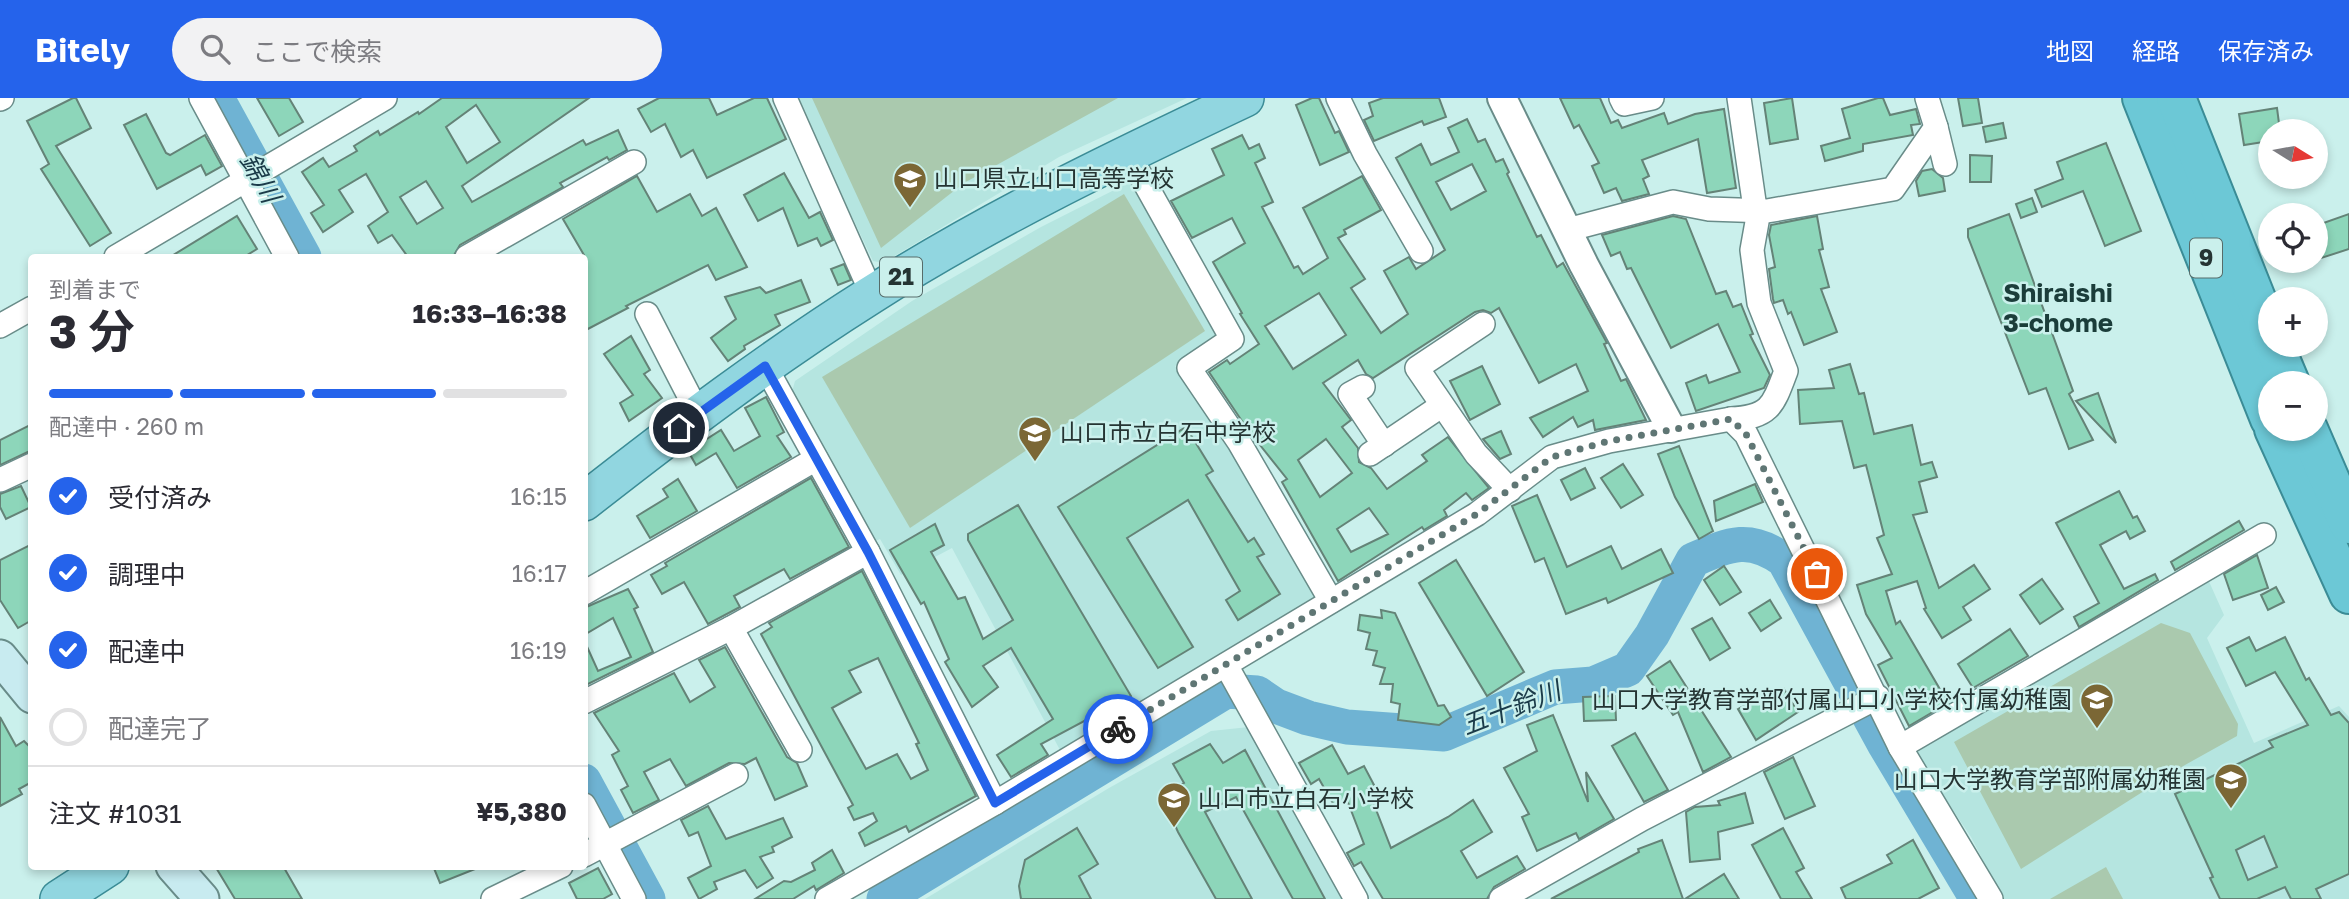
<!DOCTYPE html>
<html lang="ja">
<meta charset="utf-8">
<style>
:root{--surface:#fff;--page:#f2f2f3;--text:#2b2b33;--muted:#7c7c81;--line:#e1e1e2;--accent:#2563eb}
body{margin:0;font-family:"Golos Text","Noto Sans JP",sans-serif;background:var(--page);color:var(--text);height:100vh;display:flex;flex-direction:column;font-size:26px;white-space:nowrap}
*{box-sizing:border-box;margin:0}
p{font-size:23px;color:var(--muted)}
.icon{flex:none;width:38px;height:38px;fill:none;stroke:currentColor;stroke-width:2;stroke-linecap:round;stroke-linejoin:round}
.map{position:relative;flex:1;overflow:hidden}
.details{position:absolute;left:28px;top:156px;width:560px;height:616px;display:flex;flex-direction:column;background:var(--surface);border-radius:7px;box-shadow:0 4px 10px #0003}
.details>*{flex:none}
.needle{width:46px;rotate:101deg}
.fabs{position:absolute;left:2258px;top:21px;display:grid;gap:14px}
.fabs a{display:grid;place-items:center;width:70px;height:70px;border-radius:50%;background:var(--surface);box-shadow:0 4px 10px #0003;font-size:35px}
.pin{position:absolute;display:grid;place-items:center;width:60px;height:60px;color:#fff;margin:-30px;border:4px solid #fff;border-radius:50%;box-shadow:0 2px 7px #0007}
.courier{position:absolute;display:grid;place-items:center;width:70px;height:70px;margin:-35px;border:5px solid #2563eb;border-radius:50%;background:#fff;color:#222;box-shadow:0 2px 9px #0007}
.summary em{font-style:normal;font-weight:700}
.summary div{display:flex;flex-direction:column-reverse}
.summary{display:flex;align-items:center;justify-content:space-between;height:119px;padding:0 21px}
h1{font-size:46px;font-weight:700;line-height:52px}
.bar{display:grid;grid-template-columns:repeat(4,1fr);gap:10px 7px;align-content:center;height:84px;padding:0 21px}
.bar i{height:9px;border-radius:5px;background:var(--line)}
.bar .on{background:var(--accent)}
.bar p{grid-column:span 4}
.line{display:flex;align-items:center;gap:18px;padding:0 21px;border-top:2px solid var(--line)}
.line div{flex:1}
ol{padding:0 21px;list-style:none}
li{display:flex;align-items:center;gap:21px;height:77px}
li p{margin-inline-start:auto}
li .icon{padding:7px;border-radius:50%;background:var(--accent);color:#fff;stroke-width:4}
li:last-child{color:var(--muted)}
li i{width:38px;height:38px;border:4px solid var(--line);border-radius:50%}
header{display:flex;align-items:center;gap:42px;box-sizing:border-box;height:98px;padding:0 35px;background:var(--accent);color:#fff}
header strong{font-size:33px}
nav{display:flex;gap:38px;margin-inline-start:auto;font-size:24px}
.search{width:490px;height:63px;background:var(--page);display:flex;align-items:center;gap:18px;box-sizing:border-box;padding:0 24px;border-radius:38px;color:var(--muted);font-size:26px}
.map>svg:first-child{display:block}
</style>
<header>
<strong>Bitely</strong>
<div class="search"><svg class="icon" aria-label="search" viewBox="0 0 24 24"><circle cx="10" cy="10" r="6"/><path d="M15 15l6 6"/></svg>ここで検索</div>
<nav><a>地図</a><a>経路</a><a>保存済み</a></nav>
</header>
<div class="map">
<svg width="2349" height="801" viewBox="0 0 2349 801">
<rect width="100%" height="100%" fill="#caf0ec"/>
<g fill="#b5e5e0">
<polygon points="796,0 1187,0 1059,59 883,165 873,163"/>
<polygon points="1130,84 1222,238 1175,268 1227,342 1322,497 1060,652 952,450 901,477 880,441 875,443 792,294 795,283 912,203 1041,129"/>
<polygon points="2207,479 2224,517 2207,540 2254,645 2339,608 2349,619 2349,801 2003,801 1971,739 1917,659 1920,647"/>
<polygon points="1249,629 1346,801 925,801 1109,690 1211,633"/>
</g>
<g fill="#aac9ae">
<polygon points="812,0 1118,0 964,85 881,150"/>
<polygon points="1124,96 1205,233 910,430 822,279"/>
<polygon points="2161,525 2190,535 2238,626 2237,638 2185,667 2021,771 1954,644"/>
<polygon points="2106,769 2123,801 2050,801"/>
</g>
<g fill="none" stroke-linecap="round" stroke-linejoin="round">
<g stroke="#6fb3d3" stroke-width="35">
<polyline points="217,0 304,159"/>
<polyline points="584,683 648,801"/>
<path d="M884 801 1226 593 1257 595 1276 608 1308 620 1347 629 1444 636 1555 589 1593 586 1628 571 1652 537 1693 462C1730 446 1749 437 1784 462L1885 647 1977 801"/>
</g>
</g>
<g fill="#8dd6ba" stroke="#648377" stroke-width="2" fill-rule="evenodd">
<polygon points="73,0 76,0 91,30 56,48 111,135 90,148 41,71 49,66 27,23"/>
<polygon points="257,0 289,0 303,24 279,38"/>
<path d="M442 0H589L462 88 472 104 583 42 586 47 618 32 627 52 609 62 607 59 560 85 563 89 460 147 453 159H408L392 137 378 145 368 128 388 114 366 76 339 92 353 114 323 134 311 115 324 107 302 74 323 60 329 69 357 53 354 48 378 33 380 37 418 14 419 16ZM476 7 500 44 467 65 446 29ZM426 83 443 110 417 126 400 99Z"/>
<polygon points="659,0 709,0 717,17 754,0 767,0 786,41 707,80 693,52 681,59 665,26 651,34 638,11"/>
<polygon points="1312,0 1319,0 1335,35 1339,33 1349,54 1320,67 1296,7"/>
<polygon points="1383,0 1439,0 1446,19 1424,27 1422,23 1374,43 1364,22 1373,18 1369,5"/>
<polygon points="1560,0 1600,0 1611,25 1618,22 1622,30 1664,15 1668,26 1695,16 1724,11 1736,90 1707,95 1698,41 1642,62 1649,78 1643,81 1649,96 1622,103 1616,90 1604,95 1592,68 1599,65 1579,27 1574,30"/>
<polygon points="1792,0 1798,41 1770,46 1764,5"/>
<polygon points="1878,0 1883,0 1890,17 1916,11 1920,26 1911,27 1913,37 1863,46 1863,53 1825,63 1821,48 1850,40 1842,11"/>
<polygon points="1958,0 1978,0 1982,25 1963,28"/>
<polygon points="2277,10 2280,33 2270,33 2270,43 2244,47 2239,16"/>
<polygon points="146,16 166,55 170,57 205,37 222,68 206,77 201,67 157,91 124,27"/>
<path d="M1467 21 1478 44 1485 41 1496 64 1503 61 1509 74 1507 76 1537 139 1541 137 1557 169 1563 165 1607 245 1604 246 1621 283 1626 281 1646 322 1595 332 1593 322 1578 329 1573 319 1543 339 1530 320 1588 293 1576 266 1539 285 1499 210 1491 215 1483 212 1475 214 1373 280 1366 276 1358 262 1323 285 1351 322 1342 329 1358 350 1359 364 1371 370 1387 391 1427 363 1422 357 1448 339 1489 390 1472 402 1466 395 1444 412 1447 418 1424 432 1422 429 1338 483 1282 384 1287 381 1248 332 1209 274 1227 262 1230 266 1259 246 1240 216 1242 215 1213 164 1245 145 1232 120 1192 140 1171 103 1224 77 1212 51 1242 37 1249 51 1259 46 1265 60 1255 65 1273 104 1262 109 1294 170 1298 168 1303 176 1328 160 1303 110 1362 78 1381 112 1344 132 1346 136 1338 140 1365 181 1351 190 1381 235 1408 216 1384 173 1409 159 1416 171 1445 152 1396 60 1421 46 1431 67 1459 54 1448 30ZM1472 66 1486 93 1451 112 1436 84ZM1319 195 1346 237 1293 271 1265 228ZM1326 341 1352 375 1320 399 1298 362ZM1369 410 1388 436 1351 454 1337 431Z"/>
<polygon points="2003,25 2006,40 1986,44 1983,29"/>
<polygon points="2106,45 2141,133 2105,148 2083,93 2042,109 2035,92 2063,81 2057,64"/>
<polygon points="1970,57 1992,58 1991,84 1970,84"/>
<polygon points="1932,71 1943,80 1945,93 1919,98 1916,83 1922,73"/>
<polygon points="784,75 809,120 820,114 833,142 821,148 817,140 798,148 783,110 758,123 744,97"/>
<polygon points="637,78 657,114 690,96 702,118 716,110 747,169 716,182 708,167 626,208 628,210 584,233 584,157 563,121"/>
<polygon points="2032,100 2037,114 2021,120 2016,106"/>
<polygon points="2009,116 2073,293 2069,296 2093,342 2069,351 2046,290 2029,296 1968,139 1968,131"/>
<polygon points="2349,116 2349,151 2315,162 2315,128"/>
<polygon points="237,118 257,151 244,159 170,159"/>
<polygon points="1673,118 1686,121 1716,196 1726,193 1733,209 1741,206 1753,236 1750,237 1770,277 1764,290 1696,313 1686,285 1706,277 1709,285 1740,274 1718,226 1671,250 1631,170 1627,171 1620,154 1611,158 1602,137"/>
<polygon points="1817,118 1823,151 1819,152 1829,189 1821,191 1837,234 1804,247 1791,214 1788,216 1783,202 1774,205 1773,201 1769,171 1775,169 1769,137 1771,127"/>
<polygon points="844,166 851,182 838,187 831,171"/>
<polygon points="801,182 810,204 775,217 780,227 744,248 745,251 728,263 711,240 736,221 725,199 760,189 766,195"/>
<polygon points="631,238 650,272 644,276 662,300 629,323 620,305 633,297 604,256"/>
<polygon points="1850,266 1859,296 1864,295 1874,336 1912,327 1921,367 1932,364 1937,379 1919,384 1927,414 1913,417 1939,490 1974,467 1990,491 1963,509 1971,522 1942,540 1924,511 1926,510 1917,483 1886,493 1896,526 1900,523 1948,605 1909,628 1878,567 1892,560 1866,516 1857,487 1892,476 1877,440 1884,437 1866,367 1854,370 1842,323 1800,326 1798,292 1834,290 1829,272"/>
<polygon points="1482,268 1500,306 1470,322 1450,283"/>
<polygon points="2098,295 2116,345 2076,303"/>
<polygon points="766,299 784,334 777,338 791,359 737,390 716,355 696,367 688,353 721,332 734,353 760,338 745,310"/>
<polygon points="32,326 32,352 0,367 0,342"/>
<polygon points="1186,329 1213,373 1206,377 1248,444 1254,440 1264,456 1257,459 1280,496 1238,522 1226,502 1240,493 1188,402 1127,440 1193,549 1158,570 1058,409"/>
<polygon points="1501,333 1511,356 1500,361 1483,341"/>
<polygon points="1679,348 1713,433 1699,441 1675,399 1658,356"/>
<polygon points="1623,366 1643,397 1621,410 1601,380"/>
<polygon points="1585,370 1595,390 1571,402 1561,382"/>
<polygon points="811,380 849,449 790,481 784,471 734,498 740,509 708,526 684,484 662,496 651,477 667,468 665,465"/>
<polygon points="678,381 697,413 650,440 637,418 668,399 663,391"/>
<polygon points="1755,386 1763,404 1716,423 1714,403"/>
<polygon points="21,388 31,409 6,421 0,409 0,396"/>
<polygon points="2119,393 2133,420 2137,418 2145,433 2130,441 2126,433 2100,447 2124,491 2155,476 2158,482 2079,529 2074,519 2099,505 2056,425"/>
<polygon points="1537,397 1567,469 1611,448 1622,471 1661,451 1673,475 1608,505 1606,500 1566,516 1544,460 1535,464 1512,408"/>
<polygon points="1018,407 1131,598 1041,646 1048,657 1011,679 997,657 1053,621 1011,550 983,568 998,589 972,609 945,564 949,561 924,504 921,506 890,452 935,426 944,447 931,454 958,501 965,499 983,541 1013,522 968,442 968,436"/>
<polygon points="2239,423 2244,432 2175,472 2171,464"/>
<polygon points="32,446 32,522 18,530 0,502 0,462"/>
<polygon points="2257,457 2268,490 2233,502 2224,476"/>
<polygon points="1456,462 1524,574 1487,598 1419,485"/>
<polygon points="1724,468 1741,494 1720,507 1704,482"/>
<path d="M862 473 976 698 909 734 906 728 865 748 859 735 877 723 873 715 854 722 848 710 853 707 761 536 772 529 769 525ZM878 560 919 645 916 646 928 672 911 681 897 656 866 671 832 610 861 594 849 573Z"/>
<polygon points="2042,481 2063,511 2040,526 2020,497"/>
<polygon points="2276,489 2284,504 2268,512 2261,497"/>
<polygon points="628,491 638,509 634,511 653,554 584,588 584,542 598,573 631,559 613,520 584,537 584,510"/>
<polygon points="1770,502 1781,520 1761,533 1749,515"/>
<polygon points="1381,512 1395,515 1438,608 1444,607 1451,619 1439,627 1398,622 1400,606 1391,604 1393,586 1380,586 1385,570 1373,567 1377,553 1366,551 1370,535 1358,532 1360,517 1382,520"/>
<polygon points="1712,520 1730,550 1710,562 1692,531"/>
<polygon points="2010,531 2028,558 1973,590 1958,566"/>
<path d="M2249 539 2256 553 2285 539 2306 582 2309 580 2331 617 2339 614 2349 625V776L2316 791 2321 801H2291L2285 789 2257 801H2220L2210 780 2213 779 2175 696 2273 649 2269 643 2308 627 2275 574 2246 588 2227 550ZM2264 738 2277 769 2248 782 2236 752Z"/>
<polygon points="725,549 787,659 797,665 807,688 775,702 756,660 745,666 729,665 686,688 670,661 644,674 659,702 633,715 621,692 628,688 612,657 619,653 594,615 674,575 690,604 715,589 699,562"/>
<polygon points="1670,563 1731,659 1703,674 1678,614 1673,617 1647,578"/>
<polygon points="1784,591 1798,614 1756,642 1738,611 1761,598 1764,603"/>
<polygon points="1615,598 1616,622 1584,623 1583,599"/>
<polygon points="1553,617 1588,704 1586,674 1614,721 1579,741 1576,735 1537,753 1522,719 1529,716 1504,670 1537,653 1527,627"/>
<polygon points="0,619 16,648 24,643 32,651 32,684 19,691 22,696 0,708"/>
<polygon points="1635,635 1668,692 1644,704 1612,648"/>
<polygon points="1210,646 1223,665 1245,652 1325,801 1293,801 1236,699 1205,714 1252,801 1216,801 1178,734 1162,698 1184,685 1173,666"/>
<polygon points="1332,647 1348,676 1364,668 1374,687 1368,691 1391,750 1448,719 1473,702 1492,734 1461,753 1477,780 1517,758 1525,771 1494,789 1487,801 1383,801 1361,764 1354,768 1347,755 1364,746 1347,702 1335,709 1319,681 1311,686 1299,665"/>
<polygon points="1793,659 1815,708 1785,721 1764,674"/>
<polygon points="1745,695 1753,725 1718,734 1720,761 1690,764 1686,714 1695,709 1720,707 1718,703"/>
<polygon points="708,708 726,741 783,720 792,739 772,749 774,754 760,759 773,780 757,790 745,772 714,784 717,791 699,801 688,780 711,768 698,734 689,738 681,722"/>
<polygon points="1077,730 1098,766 1079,778 1091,801 1021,801 1019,788 1025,762"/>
<polygon points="1783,730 1804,770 1796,774 1812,801 1781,801 1752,747"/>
<polygon points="1662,742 1683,801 1551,801 1639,754 1638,751"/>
<polygon points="1913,742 1939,790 1918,801 1846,801 1841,790 1892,765 1887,757"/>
<polygon points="832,752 844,775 816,792 814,788 793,801 755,801 784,783 791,784 815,772 812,765"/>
<polygon points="215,768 283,768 302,801 235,801"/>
<polygon points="433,768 480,768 480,769 440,785"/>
<polygon points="598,770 612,796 603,801 577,801 569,785"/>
<polygon points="1724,776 1739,801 1685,801"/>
</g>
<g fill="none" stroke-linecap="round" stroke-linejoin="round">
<g stroke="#698c89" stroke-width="26">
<g id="minor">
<polyline points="201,0 287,159"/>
<polyline points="785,0 872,196"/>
<polyline points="1338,0 1365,56 1421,153"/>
<polyline points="1621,0 1624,6 1652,0"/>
<polyline points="0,1 2,0"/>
<polyline points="1936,29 1945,66"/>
<polyline points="1128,55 1232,241 1189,270 1239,344 1331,503"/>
<polyline points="1567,132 1673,104 1709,111 1767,113 1893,91 1936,29 1927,0"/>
<polyline points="116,159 385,0"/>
<polyline points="467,159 634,64"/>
<polyline points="647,216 698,315"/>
<polyline points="1483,226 1417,270 1476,356 1510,392"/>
<polyline points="0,228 32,210"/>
<polyline points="765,268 868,454 995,705"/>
<polyline points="1363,289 1350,296 1384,347"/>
<path d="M1731 321C1770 319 1773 308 1786 273L1759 205 1752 152 1757 124 1739 0"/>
<polyline points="1370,356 1441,308"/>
<polyline points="0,382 32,367"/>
<polyline points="584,495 816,361"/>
<polyline points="731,530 800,652"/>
<polyline points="1226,567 1356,801"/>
<polyline points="584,604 731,530 868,454"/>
<polyline points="1900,649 2264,437"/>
<polyline points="584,707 634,801"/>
<polyline points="584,757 736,677"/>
<polyline points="493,801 561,768"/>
<polyline points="827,801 995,705 1477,416 1552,359 1609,343 1731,321 1746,336 1900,649 1991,801"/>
<polyline points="1501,801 1642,721 1878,599"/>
</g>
</g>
<g stroke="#698c89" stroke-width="32">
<polyline id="tertiary" points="1502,0 1584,167 1671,330"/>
</g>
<g stroke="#698c89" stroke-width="37">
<g id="secondary">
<polyline points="0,559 32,598"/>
<polyline points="173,768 202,801"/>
</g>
</g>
<g stroke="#3b8c96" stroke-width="40">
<g id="primary">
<path d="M584 404C677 331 771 260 871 197 990 121 1118 60 1245 0"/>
<polyline points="59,801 110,768"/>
</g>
</g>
<g stroke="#3b8c96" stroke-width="42">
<g id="trunk">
<polyline points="2142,0 2270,321"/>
<polyline points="2176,0 2270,236"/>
<polyline points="2274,247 2290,285"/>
<polyline points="2274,331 2349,496"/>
<polyline points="2308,331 2349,426"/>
</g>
</g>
<use href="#minor" stroke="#fff" stroke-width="23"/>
<use href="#tertiary" stroke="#fff" stroke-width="28"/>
<use href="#secondary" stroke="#c8ebf0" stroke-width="33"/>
<use href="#primary" stroke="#91d6e0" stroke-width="37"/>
<use href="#trunk" stroke="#6cc8d6" stroke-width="38"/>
</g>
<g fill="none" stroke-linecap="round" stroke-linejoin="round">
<polyline stroke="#5f7674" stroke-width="7" stroke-dasharray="0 12.6" points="1118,631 1477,416 1552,359 1609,343 1731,321 1746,336 1817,476"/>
<polyline stroke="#2563eb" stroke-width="9" points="679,330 765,268 868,454 995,705 1118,631"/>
</g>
<defs>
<g id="school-pin" transform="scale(1.75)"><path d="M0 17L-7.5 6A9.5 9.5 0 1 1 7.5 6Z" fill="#7b6735" stroke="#caf0ec"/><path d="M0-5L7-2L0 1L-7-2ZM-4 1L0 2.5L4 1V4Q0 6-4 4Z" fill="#fff"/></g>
</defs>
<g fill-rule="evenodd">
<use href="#school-pin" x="910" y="81"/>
<use href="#school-pin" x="1035" y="335"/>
<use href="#school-pin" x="2097" y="602"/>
<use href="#school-pin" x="2231" y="682"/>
<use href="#school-pin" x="1174" y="701"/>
</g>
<g text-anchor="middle" stroke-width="5" stroke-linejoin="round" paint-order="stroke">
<g fill="#caf0ec" stroke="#566c6a" stroke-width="2">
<rect x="2190" y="140.5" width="32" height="39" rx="5"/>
<rect x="880" y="159.5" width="42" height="39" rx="5"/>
</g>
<g font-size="23" font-weight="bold" fill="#253433">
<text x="2206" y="168">9</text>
<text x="901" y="187">21</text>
</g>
<g font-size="24" fill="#253433" stroke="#caf0ec" text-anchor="start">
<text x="934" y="89">山口県立山口高等学校</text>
<text x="1060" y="343">山口市立白石中学校</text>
<text x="2072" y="610" text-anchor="end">山口大学教育学部付属山口小学校付属幼稚園</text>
<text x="2206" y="690" text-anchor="end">山口大学教育学部附属幼稚園</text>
<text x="1198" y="709">山口市立白石小学校</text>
</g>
<g font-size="26" font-style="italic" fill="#1b3b49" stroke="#caf0ec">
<text transform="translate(260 80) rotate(61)" y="9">錦川</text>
<text transform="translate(1511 610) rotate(-21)" y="9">五十鈴川</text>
</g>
<g font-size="26" font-weight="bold" fill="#1b3d3a" stroke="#caf0ec">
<text x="2058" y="204">Shiraishi<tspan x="2058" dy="30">3-chome</tspan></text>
</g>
</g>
</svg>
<div class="fabs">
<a><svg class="needle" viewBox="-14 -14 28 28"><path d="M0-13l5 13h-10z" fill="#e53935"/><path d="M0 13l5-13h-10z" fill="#7c7c81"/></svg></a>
<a><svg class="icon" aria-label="locate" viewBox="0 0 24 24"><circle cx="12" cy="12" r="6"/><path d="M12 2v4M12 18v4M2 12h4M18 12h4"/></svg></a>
<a>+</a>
<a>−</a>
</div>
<div class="pin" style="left:1817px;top:476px;background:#ea580c"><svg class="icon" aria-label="bag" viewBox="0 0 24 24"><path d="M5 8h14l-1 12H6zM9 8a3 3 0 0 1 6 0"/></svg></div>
<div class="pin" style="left:679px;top:330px;background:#1f2937"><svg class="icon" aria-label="home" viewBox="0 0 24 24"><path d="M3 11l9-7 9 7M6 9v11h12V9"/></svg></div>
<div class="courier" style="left:1118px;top:631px"><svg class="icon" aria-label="bike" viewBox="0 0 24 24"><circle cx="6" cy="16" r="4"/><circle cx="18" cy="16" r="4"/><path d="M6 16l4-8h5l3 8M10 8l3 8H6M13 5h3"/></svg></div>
<section class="details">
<div class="summary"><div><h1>3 分</h1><p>到着まで</p></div><em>16:33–16:38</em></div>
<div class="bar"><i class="on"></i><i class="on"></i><i class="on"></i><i></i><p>配達中 · 260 m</p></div>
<ol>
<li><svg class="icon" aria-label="check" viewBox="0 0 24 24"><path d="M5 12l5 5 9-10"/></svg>受付済み<p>16:15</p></li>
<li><svg class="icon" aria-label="check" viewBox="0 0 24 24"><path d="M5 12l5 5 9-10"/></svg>調理中<p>16:17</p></li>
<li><svg class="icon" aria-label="check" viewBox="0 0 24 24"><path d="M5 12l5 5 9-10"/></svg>配達中<p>16:19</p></li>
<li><i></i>配達完了</li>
</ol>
<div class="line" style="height:91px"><div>注文 #1031</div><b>¥5,380</b></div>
</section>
</div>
